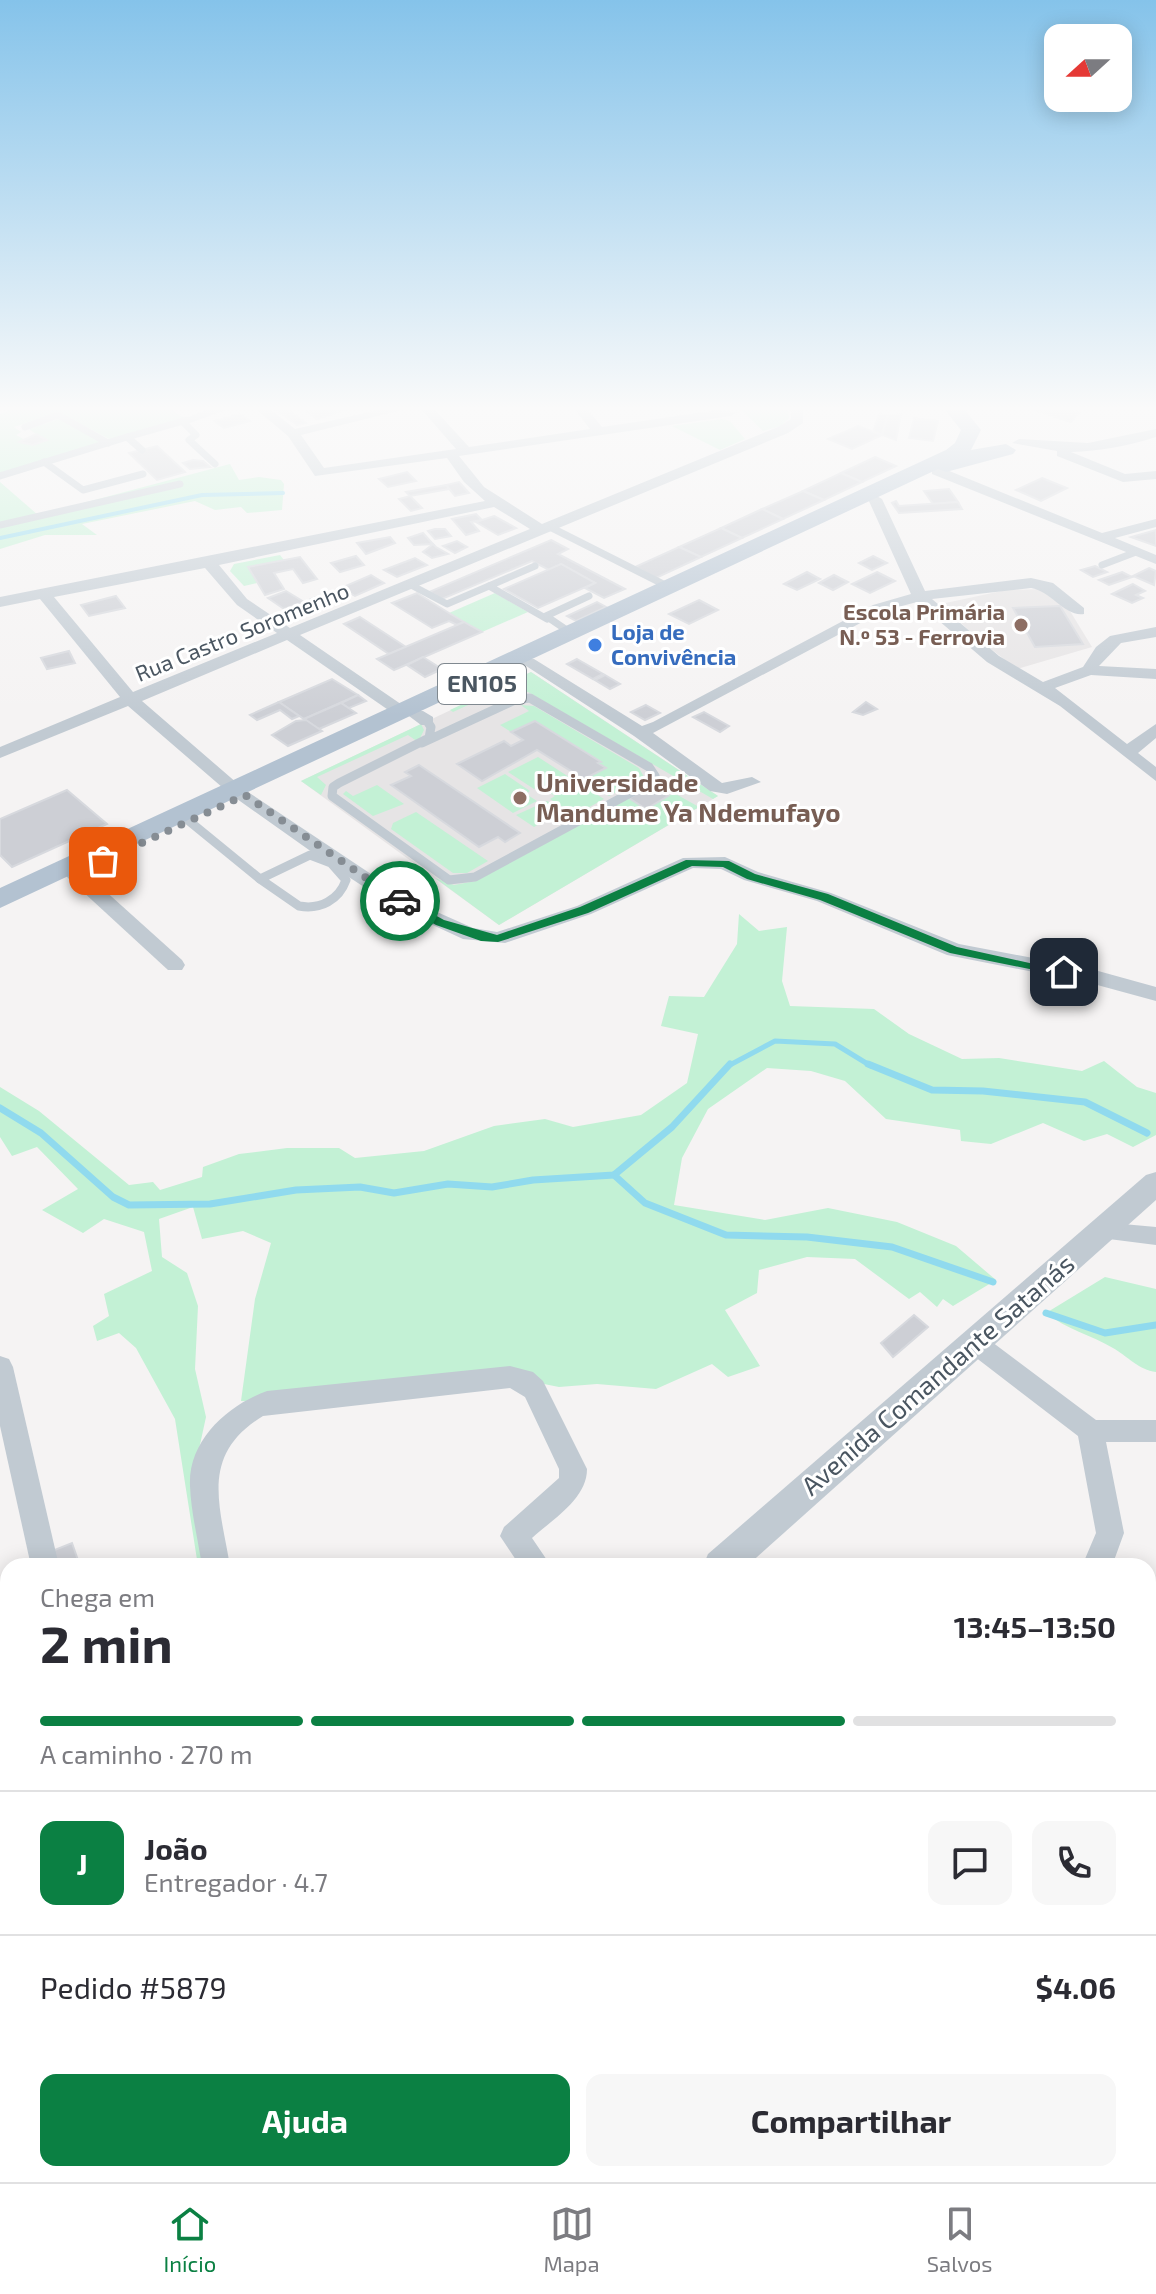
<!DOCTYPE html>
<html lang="pt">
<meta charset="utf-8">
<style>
:root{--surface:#fff;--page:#f7f7f7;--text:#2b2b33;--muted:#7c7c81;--line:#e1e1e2;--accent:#0b8043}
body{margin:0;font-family:"Exo 2",sans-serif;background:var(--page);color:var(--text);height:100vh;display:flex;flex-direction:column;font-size:30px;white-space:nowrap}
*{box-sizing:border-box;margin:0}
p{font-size:26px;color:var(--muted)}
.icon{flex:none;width:44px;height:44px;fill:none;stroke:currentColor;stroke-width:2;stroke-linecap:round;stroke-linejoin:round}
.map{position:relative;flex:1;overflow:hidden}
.panel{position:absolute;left:0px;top:1558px;width:1156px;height:624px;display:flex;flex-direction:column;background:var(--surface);border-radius:24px 24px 0 0;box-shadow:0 4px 20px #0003}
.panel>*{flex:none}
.needle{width:52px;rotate:249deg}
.buttons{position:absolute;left:1044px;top:24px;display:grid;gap:16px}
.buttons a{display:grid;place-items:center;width:88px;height:88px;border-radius:16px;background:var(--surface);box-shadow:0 4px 20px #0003;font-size:40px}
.pin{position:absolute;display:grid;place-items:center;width:68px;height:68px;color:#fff;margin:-34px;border-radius:16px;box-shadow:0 4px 12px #0006}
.courier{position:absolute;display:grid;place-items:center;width:80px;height:80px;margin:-40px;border:6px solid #0b8043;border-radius:50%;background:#fff;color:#222;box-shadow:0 2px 10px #0007}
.summary em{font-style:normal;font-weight:700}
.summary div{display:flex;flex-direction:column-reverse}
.summary{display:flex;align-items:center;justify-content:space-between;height:136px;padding:0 40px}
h1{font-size:52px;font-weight:700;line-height:60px}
.bar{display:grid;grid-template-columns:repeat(4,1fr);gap:12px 8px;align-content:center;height:96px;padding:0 40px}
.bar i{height:10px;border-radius:6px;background:var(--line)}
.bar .current{background:var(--accent)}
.bar p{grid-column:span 4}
.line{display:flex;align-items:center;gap:20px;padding:0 40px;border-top:2px solid var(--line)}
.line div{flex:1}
.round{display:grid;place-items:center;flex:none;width:84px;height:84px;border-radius:16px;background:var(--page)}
.action{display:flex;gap:16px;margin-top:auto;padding:16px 40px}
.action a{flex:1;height:92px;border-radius:16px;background:var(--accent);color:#fff;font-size:32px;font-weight:700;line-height:92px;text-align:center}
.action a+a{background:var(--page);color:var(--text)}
.menu{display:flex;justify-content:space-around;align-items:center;height:112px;border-top:2px solid var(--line);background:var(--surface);font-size:22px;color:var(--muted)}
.menu a{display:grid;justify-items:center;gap:4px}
.menu .current{color:var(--accent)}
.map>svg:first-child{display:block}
</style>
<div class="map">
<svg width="1156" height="2182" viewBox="0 0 1156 2182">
<rect width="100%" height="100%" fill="#f5f3f3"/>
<g fill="#e6e4e5">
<polygon points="1043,589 1070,611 1092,647 1017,669 978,639 941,604 1006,590"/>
<polygon points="531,672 718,796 499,925 301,781"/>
</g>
<g fill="#c3f1d5">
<polygon points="11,410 172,410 184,418 111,440 58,412 14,427 21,432 16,435 25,440 20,442 33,445 46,441 29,429 59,419 101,442 0,474 0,414"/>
<polygon points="741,410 788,410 789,418 781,426 763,431"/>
<polygon points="722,419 730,421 745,439 720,450 672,426"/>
<polygon points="230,464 239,480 259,477 281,480 284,484 282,510 247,513 241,507 215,510 195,501 82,524 97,535 45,535 0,549 0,482 38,515"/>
<polygon points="280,555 284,560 249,567 257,583 244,586 230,571 234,564"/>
<polygon points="495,593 528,612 482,632 449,613"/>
<polygon points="531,672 718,796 713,799 528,692 517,692 507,687 453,712 450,710"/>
<polygon points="521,705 534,706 639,768 644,777 609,796 584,779 605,769 598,763 601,761 535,721 511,732 500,725 529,711"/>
<polygon points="421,724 424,730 418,742 408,735 317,777 326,785 321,795 301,781"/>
<polygon points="538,757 569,777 545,789 540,786 534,789 508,772"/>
<polygon points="505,774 530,791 526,794 537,801 513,813 477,788"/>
<polygon points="571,778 604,799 575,815 550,799 555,796 547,791"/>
<polygon points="377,785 404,804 373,816 343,794 346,791 353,796"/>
<polygon points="674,793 699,807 499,925 435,878 454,885 476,881 629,798 646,809"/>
<polygon points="547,801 572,817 561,823 551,817 534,827 516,815"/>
<polygon points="416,812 488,861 467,873 453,873 391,829 393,823"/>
<polygon points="739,914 759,931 787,927 782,981 790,1006 874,1009 909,1034 962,1059 999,1058 1082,1071 1104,1061 1137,1087 1156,1093 1156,1135 1133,1147 1107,1134 1084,1141 1043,1123 991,1144 961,1141 960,1130 886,1119 845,1081 811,1071 767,1068 708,1109 682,1158 674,1205 765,1220 828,1208 897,1222 956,1246 996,1280 953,1306 943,1299 937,1307 920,1292 909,1299 855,1259 807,1257 759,1270 757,1293 725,1310 760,1366 728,1377 712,1364 656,1389 597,1384 559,1387 524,1380 267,1402 241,1401 255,1299 271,1243 243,1231 202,1239 193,1207 159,1219 162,1257 187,1273 198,1306 195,1369 206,1417 196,1463 216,1566 198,1566 175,1419 136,1348 119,1333 97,1341 93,1326 109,1316 104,1294 152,1271 144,1232 104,1219 83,1233 42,1210 78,1189 37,1147 12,1156 0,1137 0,1087 39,1111 129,1185 153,1182 160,1190 202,1177 203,1167 239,1154 287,1148 339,1148 355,1158 424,1151 494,1126 545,1119 573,1127 641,1115 687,1083 698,1034 661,1026 669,996 704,997 737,944"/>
<path d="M1105 1277 1156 1289V1372C1139 1370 1127 1356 1113 1348 1091 1335 1066 1329 1046 1313Z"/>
</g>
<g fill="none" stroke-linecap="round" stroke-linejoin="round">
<polyline stroke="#90daee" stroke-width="4" points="0,538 202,495 283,493"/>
<polyline stroke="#90daee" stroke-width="5" points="728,1066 775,1041 835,1044 871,1066"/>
<g stroke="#90daee" stroke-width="7">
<polyline points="868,1064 932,1090 983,1091 1085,1102 1147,1133"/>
<polyline points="0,1108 41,1133 113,1197 129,1205 210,1204 296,1190 360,1187 394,1193 448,1184 492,1187 533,1180 614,1175 672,1127 730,1064"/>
<polyline points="614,1175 645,1203 726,1235 807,1237 892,1247 993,1282"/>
<polyline points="1046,1313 1105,1333 1156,1325"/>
</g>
</g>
<g fill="#cdcfd5" stroke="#d7d9de" stroke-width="2">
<polygon points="276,410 289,410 306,423 297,425"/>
<polygon points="314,410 345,410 317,419 307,412"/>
<polygon points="1034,410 1071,410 1079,413 1071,422"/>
<polygon points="240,414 250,421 224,428 214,421"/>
<polygon points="879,414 888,415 882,435 873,432"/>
<polygon points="901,414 896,440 882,435 888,415"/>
<polygon points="914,418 938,421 933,441 909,438"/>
<polygon points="858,426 882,435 852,449 828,439"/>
<polygon points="36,434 47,440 33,445 19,442"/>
<polygon points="157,446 185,472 157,480 129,453"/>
<polygon points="875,457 896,466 862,482 841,473"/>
<polygon points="193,460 203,461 210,467 190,469 183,463"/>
<polygon points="407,472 416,481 388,487 379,479"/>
<polygon points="841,473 862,482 824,500 803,491"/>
<polygon points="1042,478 1067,488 1041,501 1016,490"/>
<polygon points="459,482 469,493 455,496 446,485"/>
<polygon points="446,485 449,489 410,496 406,492"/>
<polygon points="949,489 958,502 933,504 924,491"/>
<polygon points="803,491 824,500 783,519 762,509"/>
<polygon points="410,496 422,508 411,511 399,499"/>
<polygon points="896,501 899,506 958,502 962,509 899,513 892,503"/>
<polygon points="762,509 783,519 742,538 721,528"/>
<polygon points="476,514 482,520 471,522 479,531 466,535 452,519"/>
<polygon points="494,516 516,528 498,535 476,522"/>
<polygon points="721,528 742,538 701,557 679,547"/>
<polygon points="435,529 445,529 451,536 435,539 428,531"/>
<polygon points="1156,530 1156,546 1131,537"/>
<polygon points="423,533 433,544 414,545 408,538"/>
<polygon points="390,537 395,543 366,554 357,543"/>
<polygon points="551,540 568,549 558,554 625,589 604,598 585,588 595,583 561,564 549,570 532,561 442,599 429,592"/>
<polygon points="457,541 467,547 455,553 443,546"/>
<polygon points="433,544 436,547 448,554 432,558 423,552"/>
<polygon points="679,547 701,557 656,578 635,567"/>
<polygon points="356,556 364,565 340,572 331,563"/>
<polygon points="873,556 887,563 872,570 859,563"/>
<polygon points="300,557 317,579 303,583 293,569 274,573 284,589 265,595 248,567"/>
<polygon points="415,558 427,565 397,577 384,570"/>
<polygon points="561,564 595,583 538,608 504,589"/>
<polygon points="1095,566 1107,572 1093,577 1081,570"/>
<polygon points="1149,568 1156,571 1154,585 1133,576"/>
<polygon points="807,572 820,579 797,590 784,584"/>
<polygon points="877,572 895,581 870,593 852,584"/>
<polygon points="1122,572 1132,577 1109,585 1099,580"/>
<polygon points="371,575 384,583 355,596 341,588"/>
<polygon points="834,575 848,582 833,590 819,583"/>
<polygon points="1133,584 1145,591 1136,595 1143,598 1132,603 1112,594"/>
<polygon points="286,591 304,602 284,609 268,598"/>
<polygon points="325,593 340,602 313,613 304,608 310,605 304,602"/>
<polygon points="417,593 449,613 464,622 457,625 449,621 432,628 392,603"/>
<polygon points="116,596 125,608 89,616 81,605"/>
<polygon points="699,600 718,610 689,624 669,614"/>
<polygon points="597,602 606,607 576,621 567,616"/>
<polygon points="1060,606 1083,644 1035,647 1013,608"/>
<polygon points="360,617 406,647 389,654 344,624"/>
<polygon points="464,622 482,632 394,670 377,659"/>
<polygon points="69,651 75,663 47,669 41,658"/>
<polygon points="423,657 442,669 425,677 407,665"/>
<polygon points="577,659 603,674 593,679 567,664"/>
<polygon points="605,675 620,684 610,689 595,680"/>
<polygon points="332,679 358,695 304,719 279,702"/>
<polygon points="358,695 366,701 349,708 341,703"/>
<polygon points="279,702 299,716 292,719 280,710 257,720 250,715"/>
<polygon points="866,702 877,709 863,715 853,712"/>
<polygon points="341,703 356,713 319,729 304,719"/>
<polygon points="646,705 660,713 645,720 631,712"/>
<polygon points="704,712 729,726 720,732 693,717"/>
<polygon points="306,720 322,731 288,746 272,735 296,721"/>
<polygon points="535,721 601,762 598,763 606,768 584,779 537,750 482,781 457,764 504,741 511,746 523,740 511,732"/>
<polygon points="419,765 520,833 505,842 498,837 479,847 391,785 411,776 405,772"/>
<polygon points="651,786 668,796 646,809 629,798"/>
<polygon points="67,790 107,824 12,867 0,855 0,819"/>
<polygon points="914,1315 928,1327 893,1357 881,1343"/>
<polygon points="72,1543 80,1566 57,1566 52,1551"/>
</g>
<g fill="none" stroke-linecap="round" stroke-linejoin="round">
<g stroke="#c1cad2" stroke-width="7">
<polyline points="182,421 196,435 189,440 215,464"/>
<polyline points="25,427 58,415 108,443"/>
<polyline points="142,450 127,437 187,420"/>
<polyline points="44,462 83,490 143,474"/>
<polyline points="0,476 127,437"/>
<polyline points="0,525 180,484"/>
<polyline points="550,527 669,587"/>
<polyline points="1102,565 1136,552"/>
<polyline points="535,566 489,586 547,619"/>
<polyline points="411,585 447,604 489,586"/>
<polyline points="571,633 546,616 589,596"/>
</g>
<g stroke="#c1cad2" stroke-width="9">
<polyline points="422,743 515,700 530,698 649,767 655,776 647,784 475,877 449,880 332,796 333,787 339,783 429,738 431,727 427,721"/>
<polyline points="189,821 260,879"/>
<path d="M310 855 331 863 346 880C339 900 320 910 299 906L260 879Z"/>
</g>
<g fill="#c1cad2" fill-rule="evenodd">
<polygon points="206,410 226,410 187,424 181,420"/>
<path d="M257 410H271L295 429 378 410H402L301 435 324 468 456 449 422 410H435L469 447 590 429 575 410H588L602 427 717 410 737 412 731 416 459 456 484 487 542 524 778 427 791 419V410H803V423L788 433 300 635 411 711H423L433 717V725H421L409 716H397L287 640 142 701 245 790 410 900 473 928 497 932 577 906 683 858 725 857 758 872 831 893 959 944 1091 969 1156 987V1001L1090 983 947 955 817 901 744 880 721 869 693 868 591 914 505 943 463 939 396 908 326 862 230 794 128 706 0 758V747L120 697 40 599 0 607V597L485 501 464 482 447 458 315 476 288 436ZM494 507 530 529 290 628 247 599 219 565ZM205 568 237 605 277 633 133 692 54 597Z"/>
<path d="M1156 429V437C1128 446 1100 451 1071 452L1125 474 1156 471V479L1123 482 1057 456V451L1012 443 1019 439 1088 443Z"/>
<polygon points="932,468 942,468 1102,533 1156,519 1156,527 1115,538 1156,555 1156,564 932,474"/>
<path d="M875 495 882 499 925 591 1031 578 1053 583 1084 608V614C1065 617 1051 591 1031 588L932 599 999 656 1043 682 1083 667 1096 647 1110 636 1156 627V637L1121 643 1099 666 1156 669V679L1091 675 1055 688 1127 744 1156 724V738L1138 753 1156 767V781L1060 706 987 662 917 602 883 611 653 733 722 783 752 777 761 782 727 794 710 791 634 736 520 662 522 659H534L642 726 653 722 873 605 911 594 868 499Z"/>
<polygon points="75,868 82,870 182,960 185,965 182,970 168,970 68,878 65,874 68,870"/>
<polygon points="1101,1222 1156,1227 1156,1245 1093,1237 1089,1231 1093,1225"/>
<polygon points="975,1333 984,1336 1096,1420 1156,1420 1156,1442 1106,1442 1124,1533 1112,1566 1082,1566 1096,1533 1078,1436 966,1350 962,1343 966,1336"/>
<polygon points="0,1356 9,1359 13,1367 59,1566 31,1566 0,1426"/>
<path d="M510 1366 533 1372 543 1381 587 1469C587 1499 553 1519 532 1538L551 1566H520L500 1536 504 1527 559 1478V1469L525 1397 510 1388 263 1416C199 1455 220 1505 230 1566H202C198 1540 191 1512 190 1486 188 1440 228 1405 267 1391Z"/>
<polygon points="0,1731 8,1733 8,1763 0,1761"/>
<polygon points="1156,1933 1156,1997 1148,1995 1148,1935"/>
<polygon points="485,2174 523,2174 526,2182 488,2182"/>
<polygon points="820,2174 866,2174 869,2182 823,2182"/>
</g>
<g fill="#c1cad2" fill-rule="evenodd">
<polygon points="1156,1172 1156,1200 747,1566 703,1566 708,1554 1146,1175"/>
<polygon points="8,2161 8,2174 52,2174 49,2182 0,2182 0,2174"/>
</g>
<polygon fill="#b3c2d1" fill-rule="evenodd" points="945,410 965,410 981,430 971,450 1006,444 1016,450 1013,454 946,472 938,469 0,908 0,888 946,450 955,443 961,430"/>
</g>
<linearGradient id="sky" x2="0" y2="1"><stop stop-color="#85c3ea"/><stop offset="0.57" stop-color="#fafafa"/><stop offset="1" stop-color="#fafafa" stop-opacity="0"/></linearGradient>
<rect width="1156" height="716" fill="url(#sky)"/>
<polygon fill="#0b8043" points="686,860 729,861 755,874 828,894 957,947 1070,972 1064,976 950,953 820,900 747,879 723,867 692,866 588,913 498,942 481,941 436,925 394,901 404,898 444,920 497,935 580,907"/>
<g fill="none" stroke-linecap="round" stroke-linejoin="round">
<polyline stroke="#868d94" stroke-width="8" stroke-dasharray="0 14.4" points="103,861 245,795 400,901"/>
</g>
<g fill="#8d6e63" stroke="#fff" stroke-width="3">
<circle cx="1021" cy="625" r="8"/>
<circle cx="520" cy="798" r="8"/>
</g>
<circle fill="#3f7fe0" stroke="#fff" stroke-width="3" cx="595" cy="645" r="8"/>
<g text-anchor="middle" stroke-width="6" stroke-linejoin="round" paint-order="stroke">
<g font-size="22" font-weight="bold" fill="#785e54" stroke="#fff" text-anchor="end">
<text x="1005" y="620">Escola Primária<tspan x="1005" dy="25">N.º 53 - Ferrovia</tspan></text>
</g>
<g font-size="22" fill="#4a5661" stroke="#fff">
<text transform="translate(242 632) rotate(-22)" y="8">Rua Castro Soromenho</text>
</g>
<g font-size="22" font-weight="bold" fill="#366cbe" stroke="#fff" text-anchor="start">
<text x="611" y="640">Loja de<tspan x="611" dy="25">Convivência</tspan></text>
</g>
<rect fill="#fff" stroke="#808990" stroke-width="2" x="438" y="664" width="88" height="40" rx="6"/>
<g font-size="24" font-weight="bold" fill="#4a5661">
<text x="482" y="692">EN105</text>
</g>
<g font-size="26" font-weight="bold" fill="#785e54" stroke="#fff" text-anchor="start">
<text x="536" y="792">Universidade<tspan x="536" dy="30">Mandume Ya Ndemufayo</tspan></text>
</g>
<g font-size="26" fill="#4a5661" stroke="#fff">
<text transform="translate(938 1375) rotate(-41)" y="9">Avenida Comandante Satanás</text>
</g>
</g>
</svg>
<div class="buttons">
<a><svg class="needle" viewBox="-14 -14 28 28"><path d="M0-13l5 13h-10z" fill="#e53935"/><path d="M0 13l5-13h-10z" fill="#7c7c81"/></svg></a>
</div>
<div class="pin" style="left:103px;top:861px;background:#ea580c"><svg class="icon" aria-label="bag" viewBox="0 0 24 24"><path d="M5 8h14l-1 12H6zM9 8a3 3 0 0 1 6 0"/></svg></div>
<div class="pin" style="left:1064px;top:972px;background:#1f2937"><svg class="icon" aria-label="home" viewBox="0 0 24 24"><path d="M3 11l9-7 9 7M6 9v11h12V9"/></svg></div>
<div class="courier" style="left:400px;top:901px"><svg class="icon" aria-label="car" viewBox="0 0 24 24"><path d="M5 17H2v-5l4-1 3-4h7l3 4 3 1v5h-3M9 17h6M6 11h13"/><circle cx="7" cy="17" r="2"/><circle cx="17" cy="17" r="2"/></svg></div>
<section class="panel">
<div class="summary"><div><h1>2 min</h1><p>Chega em</p></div><em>13:45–13:50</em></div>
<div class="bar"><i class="current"></i><i class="current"></i><i class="current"></i><i></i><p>A caminho · 270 m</p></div>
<div class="line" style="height:144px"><b class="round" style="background:var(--accent);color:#fff">J</b><div><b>João</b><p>Entregador · 4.7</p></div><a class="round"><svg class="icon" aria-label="chat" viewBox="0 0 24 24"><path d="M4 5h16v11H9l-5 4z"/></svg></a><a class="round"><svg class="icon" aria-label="phone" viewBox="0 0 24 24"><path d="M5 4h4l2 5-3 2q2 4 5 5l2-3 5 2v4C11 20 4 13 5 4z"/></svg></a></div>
<div class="line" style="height:104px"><div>Pedido #5879</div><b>$4.06</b></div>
<div class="action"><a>Ajuda</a><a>Compartilhar</a></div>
</section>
</div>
<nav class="menu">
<a class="current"><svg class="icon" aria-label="home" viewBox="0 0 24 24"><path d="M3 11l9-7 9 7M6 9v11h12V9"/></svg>Início</a>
<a><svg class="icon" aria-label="map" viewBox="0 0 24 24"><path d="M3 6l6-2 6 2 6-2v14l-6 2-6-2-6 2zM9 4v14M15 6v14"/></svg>Mapa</a>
<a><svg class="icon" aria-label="saved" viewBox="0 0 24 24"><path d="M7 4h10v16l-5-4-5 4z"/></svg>Salvos</a>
</nav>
